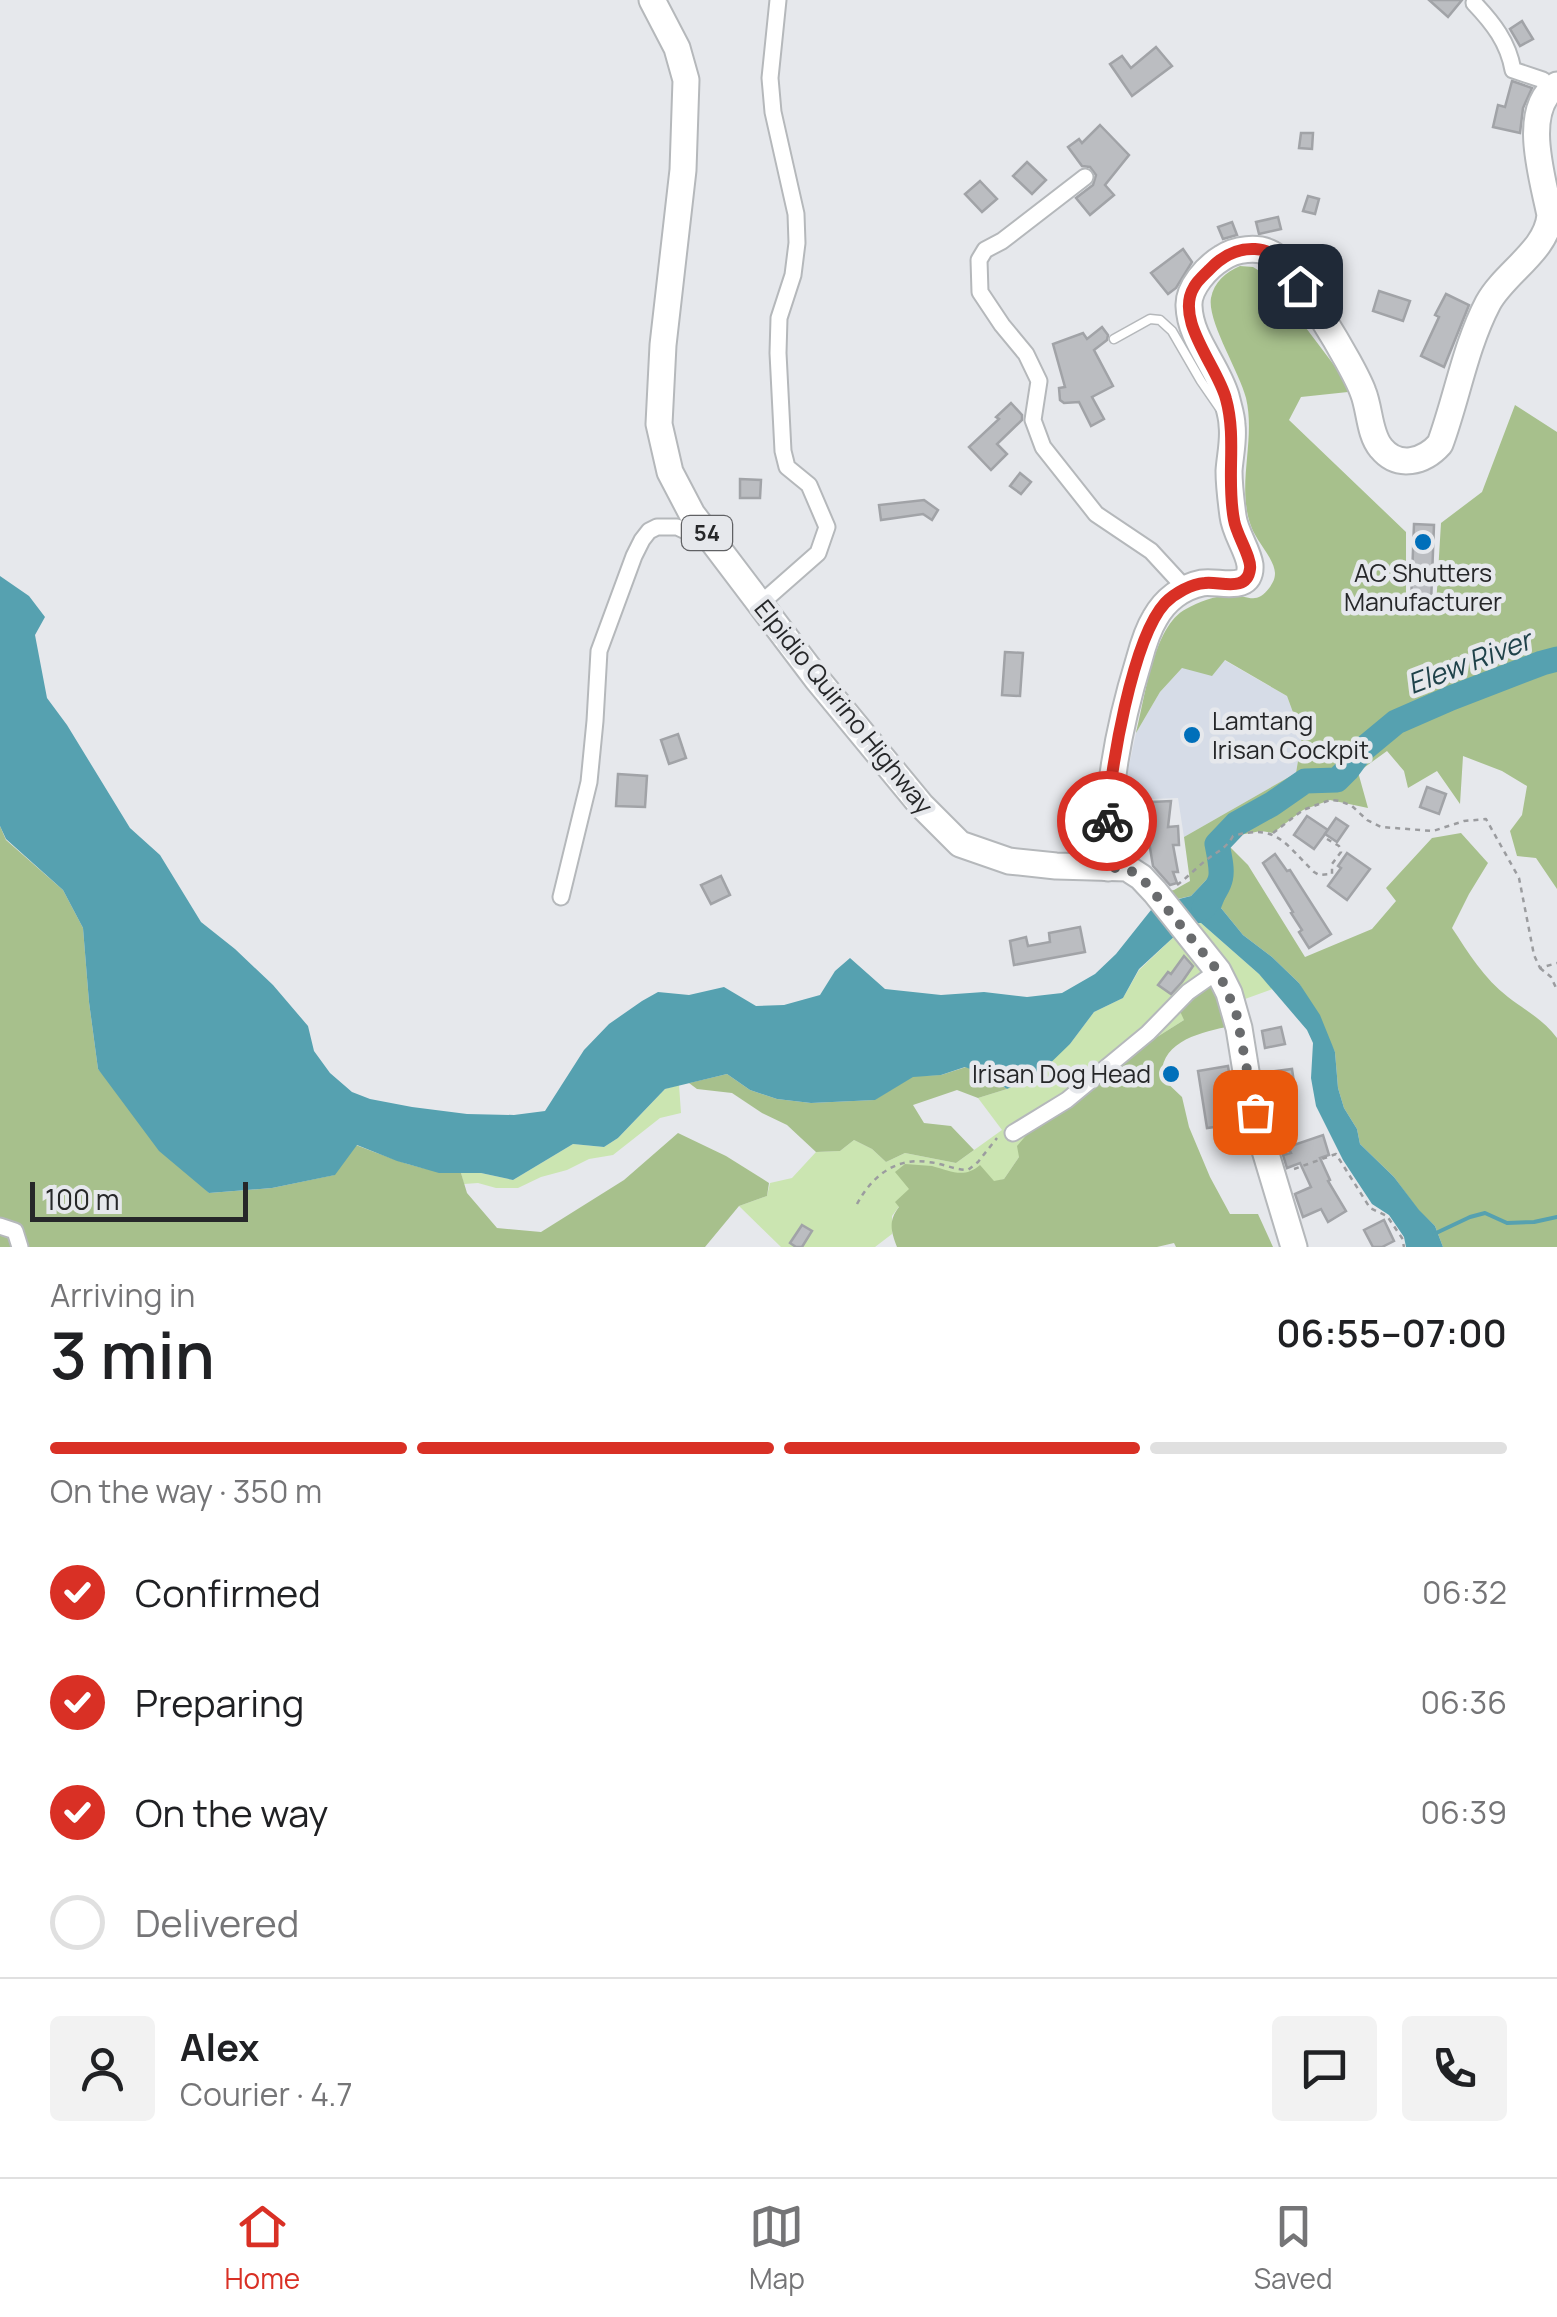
<!DOCTYPE html>
<meta charset="utf-8">
<style>
:root{--surface:#fff;--page:#f2f2f2;--text:#202124;--muted:#757577;--line:#e0e0e0;--accent:#d93025}
body{margin:0;font-family:Manrope,sans-serif;background:var(--page);color:var(--text);height:100vh;display:flex;flex-direction:column;font-size:38px;white-space:nowrap}
*{box-sizing:border-box;margin:0}
p{font-size:32px;color:var(--muted)}
.icon{flex:none;width:55px;height:55px;fill:none;stroke:currentColor;stroke-width:2;stroke-linecap:round;stroke-linejoin:round}
.map{position:relative;height:1247px;overflow:hidden}
.drawer{display:flex;flex-direction:column;background:var(--surface);flex:1}
.drawer>*{flex:none}
.scale{position:absolute;left:30px;bottom:25px;width:218px;box-sizing:border-box;padding-left:10px;border:5px solid #262729;border-top:0;font-size:28px;line-height:35px;white-space:nowrap;color:#262729;-webkit-text-stroke:8px #e6e8ec;paint-order:stroke}
.pin{position:absolute;display:grid;place-items:center;width:85px;height:85px;color:#fff;margin:-42px;border-radius:20px;box-shadow:0 5px 15px #0006}
.courier{position:absolute;display:grid;place-items:center;width:100px;height:100px;margin:-50px;border:8px solid #d93025;border-radius:50%;background:#fff;color:#222;box-shadow:0 2px 12px #0007}
.summary em{font-style:normal;font-weight:600}
.summary div{display:flex;flex-direction:column-reverse}
.summary{display:flex;align-items:center;justify-content:space-between;height:170px;padding:0 50px}
h1{font-size:65px;font-weight:600;line-height:75px}
.bar{display:grid;grid-template-columns:repeat(4,1fr);gap:15px 10px;align-content:center;height:120px;padding:0 50px}
.bar i{height:12px;border-radius:8px;background:var(--line)}
.bar .current{background:var(--accent)}
.bar p{grid-column:span 4}
.line{display:flex;align-items:center;gap:25px;padding:0 50px;border-top:2px solid var(--line)}
.line div{flex:1}
.round{display:grid;place-items:center;flex:none;width:105px;height:105px;border-radius:10px;background:var(--page)}
ol{padding:0 50px;list-style:none}
li{display:flex;align-items:center;gap:30px;height:110px}
li p{margin-inline-start:auto}
li .icon{padding:10px;border-radius:50%;background:var(--accent);color:#fff;stroke-width:4}
li:last-child{color:var(--muted)}
li i{width:55px;height:55px;border:5px solid var(--line);border-radius:50%}
.tab-bar{display:flex;justify-content:space-around;align-items:center;height:140px;border-top:2px solid var(--line);background:var(--surface);font-size:28px;color:var(--muted)}
.tab-bar a{display:grid;justify-items:center;gap:5px}
.tab-bar .current{color:var(--accent)}
.map>svg:first-child{display:block}
</style>
<div class="map">
<svg width="1557" height="1247" viewBox="0 0 1557 1247">
<rect width="100%" height="100%" fill="#e6e8ec"/>
<polygon fill="#d6dce7" points="1224,660 1287,696 1302,737 1296,773 1184,837 1178,798 1127,800 1127,775 1136,733 1160,692 1182,668"/>
<g fill="#cbe5b1">
<path d="M1191 923H1201L1259 974 1273 989 1245 999C1235 968 1212 946 1191 923Z"/>
<polygon points="1178,933 1196,955 1207,983 1184,1020 1146,1044 1019,1157 1004,1179 994,1182 971,1173 956,1174 929,1166 892,1216 892,1234 875,1247 781,1247 739,1206 767,1196 770,1183 792,1178 816,1152 840,1151 854,1140 872,1149 886,1162 905,1153 956,1163 1002,1130 978,1098 1007,1089 1070,1044 1094,1012 1123,998 1139,970"/>
<polygon points="679,1085 681,1113 660,1118 613,1155 589,1159 567,1170 541,1177 518,1188 496,1188 478,1183 464,1184 461,1173 481,1173 513,1180 573,1144 604,1147 618,1138 665,1089"/>
</g>
<g fill="#a7c08c">
<path d="M1240 266 1253 267 1266 275 1343 377 1348 392 1301 397 1289 420 1406 532V605L1436 606 1441 523 1482 492 1515 405 1557 432V889L1536 858 1517 856 1510 831 1522 815 1527 786 1502 771 1463 756 1460 804 1437 771 1408 788 1404 771 1387 751 1358 772 1368 808 1330 800 1303 810 1273 833 1261 831 1234 836 1229 846 1248 865 1305 957 1372 929 1396 901 1386 888 1432 838 1461 833 1488 863 1469 894 1452 928C1468 952 1484 979 1508 997 1526 1011 1543 1019 1557 1038V1247H1443L1435 1226 1419 1211 1394 1177 1360 1144 1357 1129 1344 1108 1338 1088 1335 1052 1299 983 1272 957 1243 935 1221 908 1209 877 1191 896 1173 900 1165 892 1174 890 1190 881 1184 837 1296 773 1302 737 1287 696 1225 660 1212 676 1182 668 1160 692 1136 733C1145 699 1153 626 1186 609 1198 602 1215 596 1229 595 1248 594 1255 607 1270 587 1273 582 1275 579 1275 573 1274 558 1256 541 1251 526 1236 486 1256 440 1246 398 1239 371 1207 321 1211 298 1214 282 1226 272 1240 266Z"/>
<path d="M0 826 6 840 63 890 83 928 89 1002 98 1069 209 1193 272 1188 334 1175 356 1145C391 1158 424 1173 461 1173L467 1193 497 1228 541 1232 624 1180 678 1133 726 1156 769 1183 767 1196 739 1206 705 1247H0Z"/>
<path d="M1207 983 1221 993 1231 1026C1202 1032 1159 1041 1162 1078L1182 1097 1189 1127 1210 1177 1230 1214H1258L1273 1247H1176L1174 1243 1157 1247H897C891 1231 888 1221 899 1207L895 1202 909 1189 895 1172 905 1164C914 1165 923 1165 932 1166 951 1171 964 1179 980 1165L994 1181 1004 1179 1019 1157 1017 1146 1035 1125 1146 1044 1184 1020 1179 1009Z"/>
<polygon points="966,1067 990,1077 1007,1089 978,1098 957,1090 913,1105 924,1123 951,1126 974,1150 956,1163 905,1153 886,1162 872,1149 854,1140 840,1151 816,1152 787,1125 762,1113 732,1093 697,1089 689,1083 727,1074 750,1090 777,1099 811,1103 874,1100 913,1076 941,1075"/>
</g>
<polygon fill="#56a1b0" points="0,576 29,596 45,617 35,635 47,698 67,725 130,828 160,855 201,922 235,949 273,985 308,1026 314,1051 330,1073 352,1092 370,1099 412,1107 467,1114 514,1115 545,1111 584,1050 609,1024 642,1001 658,992 689,995 724,987 756,1006 784,1005 820,995 835,971 850,958 885,989 941,995 984,992 1027,997 1062,993 1095,974 1116,954 1155,905 1191,896 1209,877 1229,888 1221,908 1243,935 1272,957 1299,983 1320,1015 1335,1052 1338,1088 1344,1108 1357,1129 1360,1144 1394,1177 1419,1210 1435,1226 1443,1247 1406,1247 1404,1237 1389,1215 1372,1204 1343,1160 1316,1106 1311,1078 1313,1043 1307,1030 1259,974 1201,923 1191,923 1178,933 1139,969 1123,998 1094,1012 1070,1044 1039,1074 1007,1089 990,1077 965,1067 941,1075 913,1077 875,1100 811,1103 777,1099 750,1090 727,1074 665,1089 618,1138 604,1147 573,1144 513,1180 481,1173 439,1173 397,1161 357,1145 335,1175 272,1188 209,1193 159,1151 98,1069 89,1002 83,928 63,890 6,839 0,826"/>
<g fill="none" stroke-linecap="round" stroke-linejoin="round">
<polyline stroke="#56a1b0" stroke-width="4" points="1434,1234 1470,1217 1485,1213 1507,1223 1534,1222 1557,1217"/>
<path stroke="#56a1b0" stroke-width="25" d="M1204 907C1224 879 1224 878 1217 844L1236 824 1272 804 1305 781 1337 780 1347 770 1361 751 1396 722 1451 698 1542 663 1557 659"/>
</g>
<g fill="#bbbdc1" stroke="#a1a3a7" stroke-width="2.5">
<polygon points="1429,0 1462,0 1448,17"/>
<polygon points="1522,21 1533,39 1520,46 1510,29"/>
<polygon points="1156,47 1172,66 1132,96 1110,64 1122,56 1131,68"/>
<polygon points="1512,81 1532,88 1523,108 1520,133 1493,127 1498,105 1505,107"/>
<polygon points="1100,125 1129,155 1105,185 1114,195 1090,215 1076,198 1093,185 1096,175 1090,167 1082,166 1068,147 1079,139 1082,143"/>
<polygon points="1301,133 1313,133 1312,149 1299,148"/>
<polygon points="1027,162 1046,180 1032,194 1013,176"/>
<polygon points="980,181 997,199 982,212 965,194"/>
<polygon points="1308,196 1319,199 1315,214 1303,211"/>
<polygon points="1278,217 1281,229 1259,234 1256,222"/>
<polygon points="1232,222 1237,235 1223,239 1218,227"/>
<polygon points="1183,249 1192,262 1176,288 1168,294 1151,273"/>
<polygon points="1379,291 1410,301 1403,321 1373,311"/>
<polygon points="1446,294 1469,305 1444,367 1421,356 1439,317 1435,315"/>
<polygon points="1102,327 1108,335 1107,340 1094,350 1113,386 1092,397 1104,419 1091,426 1079,402 1064,403 1060,400 1059,388 1065,387 1053,344 1083,333 1087,339"/>
<polygon points="1011,403 1022,415 1022,420 997,444 1007,454 991,470 969,447 999,419 996,417"/>
<polygon points="1020,473 1031,482 1021,494 1010,486"/>
<polygon points="740,479 761,480 760,498 740,498"/>
<polygon points="924,500 938,510 932,520 923,514 881,520 879,505"/>
<polygon points="1414,524 1434,525 1431,604 1411,603"/>
<polygon points="1005,652 1023,653 1020,696 1002,695"/>
<polygon points="678,734 686,758 669,764 661,740"/>
<polygon points="618,774 647,776 645,807 616,806"/>
<polygon points="1427,787 1446,794 1439,814 1420,807"/>
<polygon points="1171,801 1168,827 1178,826 1179,845 1173,845 1178,872 1173,872 1177,883 1170,885 1153,866 1148,836 1151,802"/>
<polygon points="1307,816 1328,830 1314,849 1294,835"/>
<polygon points="1336,818 1348,826 1337,842 1325,834"/>
<polygon points="1347,853 1370,869 1347,900 1328,886 1341,868 1338,866"/>
<polygon points="1275,854 1287,871 1290,870 1331,934 1309,948 1299,932 1302,930 1291,913 1293,912 1263,863"/>
<polygon points="721,876 730,895 711,904 701,885"/>
<polygon points="1080,927 1085,952 1014,965 1010,941 1026,937 1028,946 1050,942 1049,933"/>
<polygon points="1184,956 1193,966 1182,982 1171,994 1158,985 1168,972 1171,974"/>
<polygon points="1281,1027 1285,1044 1265,1048 1262,1031"/>
<polygon points="1228,1066 1237,1124 1207,1128 1198,1071"/>
<polygon points="1292,1069 1296,1096 1288,1097 1292,1126 1280,1128 1269,1072"/>
<polygon points="1323,1135 1329,1155 1320,1158 1330,1180 1328,1181 1346,1211 1328,1222 1321,1209 1303,1217 1295,1194 1311,1187 1300,1163 1287,1168 1283,1155 1291,1153 1288,1147"/>
<polygon points="1384,1220 1394,1241 1382,1247 1373,1247 1364,1230"/>
<polygon points="802,1225 812,1231 802,1247 796,1247 790,1243"/>
</g>
<g fill="none" stroke-linecap="round" stroke-linejoin="round">
<g stroke="#b5b8bb" stroke-width="11">
<polyline id="service" points="1114,339 1150,319 1160,320 1172,331 1201,381 1221,410"/>
</g>
<g stroke="#b5b8bb" stroke-width="19">
<g id="minor">
<path d="M1474 3C1493 23 1508 42 1513 70L1543 80 1548 91"/>
<polyline points="1085,177 1002,241 985,250 979,260 980,292 1002,325 1026,354 1039,381 1033,420 1043,447 1096,514 1151,551 1186,589"/>
<polyline points="760,604 818,553 827,527 809,485 787,467 783,451 778,353 779,318 793,275 797,243 796,214 773,112 770,78 778,0"/>
<polyline points="561,897 589,782 595,721 599,651 634,556 642,540 649,531 657,527 677,527 705,540"/>
<polyline points="1013,1133 1067,1100 1148,1033 1188,992 1218,971"/>
<polyline points="0,1226 15,1231 20,1247"/>
</g>
</g>
<g stroke="#b5b8bb" stroke-width="29">
<path id="primary" d="M1108 868C1105 796 1118 728 1139 660 1143 645 1147 631 1155 618 1165 600 1182 587 1202 583 1218 580 1252 594 1250 565 1248 550 1235 533 1233 516 1231 501 1229 485 1229 471 1230 456 1234 440 1232 425 1232 416 1228 405 1226 396 1217 365 1190 339 1189 306 1188 288 1207 267 1222 258 1235 249 1258 246 1272 254 1293 264 1354 367 1363 392 1370 409 1369 434 1381 448 1398 469 1424 462 1440 444 1457 398 1465 347 1488 303 1505 272 1547 251 1550 215 1543 179 1520 109 1557 85"/>
</g>
<g stroke="#b5b8bb" stroke-width="29">
<polyline id="trunk" points="652,0 677,48 686,80 683,170 663,345 659,424 670,472 692,514 817,679 921,805 960,844 1009,861 1056,866 1127,868 1141,877 1155,892 1218,971 1229,993 1239,1028 1249,1090 1260,1134 1294,1247"/>
</g>
<g stroke="#9b9c9f" stroke-width="2.5" stroke-dasharray="5 5" stroke-linecap="butt">
<polyline points="1273,833 1303,810 1330,800 1340,801 1352,806 1367,820 1381,827 1433,831 1464,821 1486,819 1519,878 1534,955 1540,968 1557,963"/>
<path d="M1177 885C1188 877 1198 866 1209 858 1220 850 1227 847 1233 836 1277 823 1285 844 1314 872L1319 875 1332 874V864L1341 852 1339 846 1327 839"/>
<polyline points="1540,968 1551,977 1557,990"/>
<polyline points="1276,1103 1289,1103 1296,1133 1282,1136 1281,1134"/>
<polyline points="1294,1169 1336,1154 1370,1208 1387,1216 1402,1238 1404,1247"/>
<path d="M857 1204C872 1176 896 1157 928 1162 942 1163 954 1170 968 1170L978 1162 997 1138"/>
</g>
<use href="#service" stroke="#fff" stroke-width="8"/>
<use href="#minor" stroke="#fff" stroke-width="15"/>
<use href="#primary" stroke="#fff" stroke-width="25"/>
<use href="#trunk" stroke="#fff" stroke-width="25"/>
</g>
<g fill="none" stroke-linecap="round" stroke-linejoin="round">
<polyline stroke="#696b6d" stroke-width="10" stroke-dasharray="0 18" points="1107,821 1108,868 1126,868 1141,877 1218,971 1236,1012 1255,1112"/>
<path stroke="#d93025" stroke-width="12" d="M1107 821C1110 771 1132 639 1165 603 1175 593 1191 584 1205 583 1220 581 1247 593 1250 569 1252 558 1236 534 1234 520 1226 479 1237 439 1226 399 1218 367 1174 320 1194 287 1197 281 1204 275 1209 270 1221 257 1237 248 1255 249 1278 250 1288 269 1300 286"/>
</g>
<g fill="#006fba" stroke="#e6e8ec" stroke-width="4">
<circle cx="1423" cy="542" r="10"/>
<circle cx="1192" cy="735" r="10"/>
<circle cx="1171" cy="1074" r="10"/>
</g>
<g text-anchor="middle" stroke-width="9" stroke-linejoin="round" paint-order="stroke">
<rect fill="#e6e8ec" stroke="#606164" stroke-width="2.5" x="682" y="516" width="50" height="34" rx="8"/>
<g font-size="22" font-weight="bold" fill="#262729">
<text x="707" y="541">54</text>
</g>
<g font-size="25" fill="#262729" stroke="#e6e8ec">
<text x="1423" y="582">AC Shutters<tspan x="1423" dy="29">Manufacturer</tspan></text>
<text x="1212" y="730" text-anchor="start">Lamtang<tspan x="1212" dy="29">Irisan Cockpit</tspan></text>
<text x="1151" y="1083" text-anchor="end">Irisan Dog Head</text>
</g>
<g font-size="25" fill="#262729" stroke="#e6e8ec">
<text transform="translate(844 707) rotate(51)" y="9">Elpidio Quirino Highway</text>
</g>
<g font-size="28" font-style="italic" fill="#1f424a" stroke="#e6e8ec">
<text transform="translate(1469 662) rotate(-21)" y="10">Elew River</text>
</g>
</g>
</svg>
<div class="scale">100 m</div>
<div class="pin" style="left:1255px;top:1112px;background:#ea580c"><svg class="icon" aria-label="bag" viewBox="0 0 24 24"><path d="M5 8h14l-1 12H6zM9 8a3 3 0 0 1 6 0"/></svg></div>
<div class="pin" style="left:1300px;top:286px;background:#1f2937"><svg class="icon" aria-label="home" viewBox="0 0 24 24"><path d="M3 11l9-7 9 7M6 9v11h12V9"/></svg></div>
<div class="courier" style="left:1107px;top:821px"><svg class="icon" aria-label="bike" viewBox="0 0 24 24"><circle cx="6" cy="16" r="4"/><circle cx="18" cy="16" r="4"/><path d="M6 16l4-8h5l3 8M10 8l3 8H6M13 5h3"/></svg></div>
</div>
<section class="drawer">
<div class="summary"><div><h1>3 min</h1><p>Arriving in</p></div><em>06:55–07:00</em></div>
<div class="bar"><i class="current"></i><i class="current"></i><i class="current"></i><i></i><p>On the way · 350 m</p></div>
<ol>
<li><svg class="icon" aria-label="check" viewBox="0 0 24 24"><path d="M5 12l5 5 9-10"/></svg>Confirmed<p>06:32</p></li>
<li><svg class="icon" aria-label="check" viewBox="0 0 24 24"><path d="M5 12l5 5 9-10"/></svg>Preparing<p>06:36</p></li>
<li><svg class="icon" aria-label="check" viewBox="0 0 24 24"><path d="M5 12l5 5 9-10"/></svg>On the way<p>06:39</p></li>
<li><i></i>Delivered</li>
</ol>
<div class="line" style="height:180px"><a class="round"><svg class="icon" aria-label="person" viewBox="0 0 24 24"><circle cx="12" cy="8" r="4"/><path d="M4 21q1-7 8-7t8 7"/></svg></a><div><b>Alex</b><p>Courier · 4.7</p></div><a class="round"><svg class="icon" aria-label="chat" viewBox="0 0 24 24"><path d="M4 5h16v11H9l-5 4z"/></svg></a><a class="round"><svg class="icon" aria-label="phone" viewBox="0 0 24 24"><path d="M5 4h4l2 5-3 2q2 4 5 5l2-3 5 2v4C11 20 4 13 5 4z"/></svg></a></div>
</section>
<nav class="tab-bar">
<a class="current"><svg class="icon" aria-label="home" viewBox="0 0 24 24"><path d="M3 11l9-7 9 7M6 9v11h12V9"/></svg>Home</a>
<a><svg class="icon" aria-label="map" viewBox="0 0 24 24"><path d="M3 6l6-2 6 2 6-2v14l-6 2-6-2-6 2zM9 4v14M15 6v14"/></svg>Map</a>
<a><svg class="icon" aria-label="saved" viewBox="0 0 24 24"><path d="M7 4h10v16l-5-4-5 4z"/></svg>Saved</a>
</nav>
